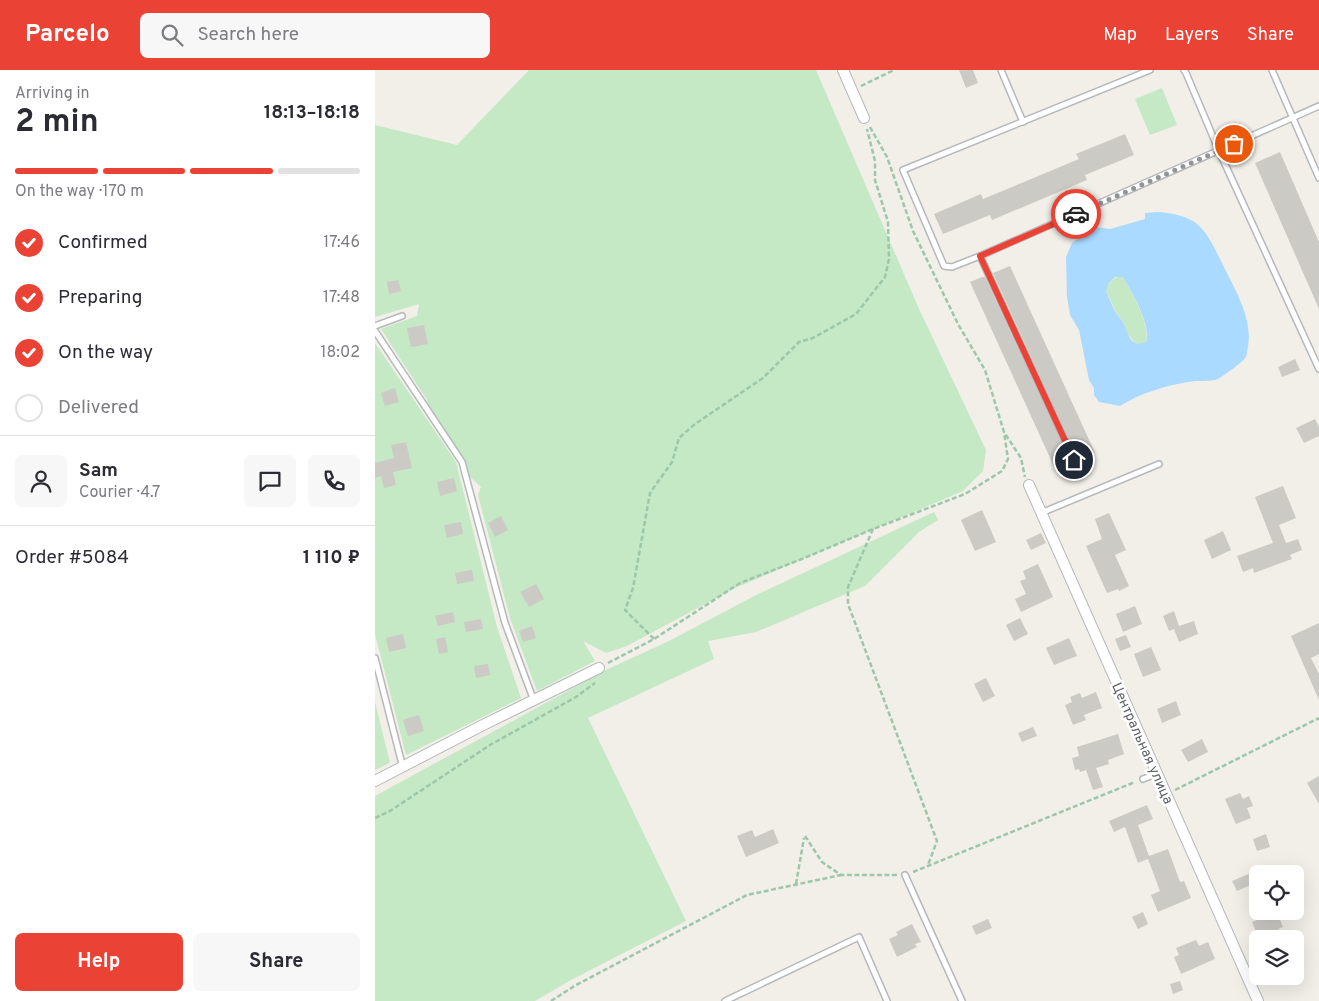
<!DOCTYPE html>
<meta charset="utf-8">
<style>
:root{--surface:#fff;--page:#f7f7f7;--text:#2b2b33;--muted:#7c7c81;--line:#e1e1e2;--accent:#ea4335}
body{margin:0;font-family:Overpass,sans-serif;background:var(--page);color:var(--text);height:100vh;display:flex;flex-direction:column;font-size:19px;white-space:nowrap}
*{box-sizing:border-box;margin:0}
p{font-size:16px;color:var(--muted)}
.icon{flex:none;width:28px;height:28px;fill:none;stroke:currentColor;stroke-width:2;stroke-linecap:round;stroke-linejoin:round}
.map{position:relative;flex:1;overflow:hidden}
.drawer{display:flex;flex-direction:column;background:var(--surface);width:375px}
.drawer>*{flex:none}
.controls{position:absolute;left:874px;top:795px;display:grid;gap:10px}
.controls a{display:grid;place-items:center;width:55px;height:55px;border-radius:8px;background:var(--surface);box-shadow:0 5px 20px #0002;font-size:25px}
.pin{position:absolute;display:grid;place-items:center;width:42px;height:42px;color:#fff;margin:-21px;border:2px solid #fff;border-radius:50%;box-shadow:0 1px 5px #0007}
.courier{position:absolute;display:grid;place-items:center;width:50px;height:50px;margin:-25px;border:4px solid #ea4335;border-radius:50%;background:#fff;color:#222;box-shadow:0 1px 6px #0007}
.head em{font-style:normal;font-weight:700}
.head div{display:flex;flex-direction:column-reverse}
.head{display:flex;align-items:center;justify-content:space-between;height:85px;padding:0 15px}
h1{font-size:32px;font-weight:700;line-height:38px}
.bar{display:grid;grid-template-columns:repeat(4,1fr);gap:8px 5px;align-content:center;height:60px;padding:0 15px}
.bar i{height:6px;border-radius:4px;background:var(--line)}
.bar .active{background:var(--accent)}
.bar p{grid-column:span 4}
.line{display:flex;align-items:center;gap:12px;padding:0 15px;border-top:1px solid var(--line)}
.line div{flex:1}
.round{display:grid;place-items:center;flex:none;width:52px;height:52px;border-radius:8px;background:var(--page)}
ol{padding:0 15px;list-style:none}
li{display:flex;align-items:center;gap:15px;height:55px}
li p{margin-inline-start:auto}
li .icon{padding:5px;border-radius:50%;background:var(--accent);color:#fff;stroke-width:4}
li:last-child{color:var(--muted)}
li i{width:28px;height:28px;border:2px solid var(--line);border-radius:50%}
.action{display:flex;gap:10px;margin-top:auto;padding:10px 15px}
.action a{flex:1;height:58px;border-radius:8px;background:var(--accent);color:#fff;font-size:20px;font-weight:700;line-height:58px;text-align:center}
.action a+a{background:var(--page);color:var(--text)}
header{display:flex;align-items:center;gap:30px;box-sizing:border-box;height:70px;padding:0 25px;background:var(--accent);color:#fff}
header strong{font-size:24px}
nav{display:flex;gap:28px;margin-inline-start:auto;font-size:18px}
.search{width:350px;height:45px;background:var(--page);display:flex;align-items:center;gap:12px;box-sizing:border-box;padding:0 18px;border-radius:8px;color:var(--muted);font-size:19px}
main{display:flex;flex:1;min-height:0}
.map>svg:first-child{display:block}
</style>
<header>
<strong>Parcelo</strong>
<div class="search"><svg class="icon" aria-label="search" viewBox="0 0 24 24"><circle cx="10" cy="10" r="6"/><path d="M15 15l6 6"/></svg>Search here</div>
<nav><a>Map</a><a>Layers</a><a>Share</a></nav>
</header>
<main>
<section class="drawer">
<div class="head"><div><h1>2 min</h1><p>Arriving in</p></div><em>18:13–18:18</em></div>
<div class="bar"><i class="active"></i><i class="active"></i><i class="active"></i><i></i><p>On the way · 170 m</p></div>
<ol>
<li><svg class="icon" aria-label="check" viewBox="0 0 24 24"><path d="M5 12l5 5 9-10"/></svg>Confirmed<p>17:46</p></li>
<li><svg class="icon" aria-label="check" viewBox="0 0 24 24"><path d="M5 12l5 5 9-10"/></svg>Preparing<p>17:48</p></li>
<li><svg class="icon" aria-label="check" viewBox="0 0 24 24"><path d="M5 12l5 5 9-10"/></svg>On the way<p>18:02</p></li>
<li><i></i>Delivered</li>
</ol>
<div class="line" style="height:90px"><a class="round"><svg class="icon" aria-label="person" viewBox="0 0 24 24"><circle cx="12" cy="8" r="4"/><path d="M4 21q1-7 8-7t8 7"/></svg></a><div><b>Sam</b><p>Courier · 4.7</p></div><a class="round"><svg class="icon" aria-label="chat" viewBox="0 0 24 24"><path d="M4 5h16v11H9l-5 4z"/></svg></a><a class="round"><svg class="icon" aria-label="phone" viewBox="0 0 24 24"><path d="M5 4h4l2 5-3 2q2 4 5 5l2-3 5 2v4C11 20 4 13 5 4z"/></svg></a></div>
<div class="line" style="height:65px"><div>Order #5084</div><b>1 110 ₽</b></div>
<div class="action"><a>Help</a><a>Share</a></div>
</section>
<div class="map">
<svg width="944" height="931" viewBox="0 0 944 931">
<rect width="100%" height="100%" fill="#f1efe8"/>
<g fill="#c5e8c5">
<polygon points="154,0 441,0 544,239 611,380 608,401 588,421 360,518 252,576 231,583 208,571 220,591 162,621 135,548 103,425 106,417 92,404 50,341 52,330 6,259 42,246 44,234 0,247 0,55 82,75"/>
<polygon points="787,18 802,55 775,65 760,29"/>
<path d="M748 206C756 221 776 257 771 272L766 274 760 273 751 262 749 253 742 244 731 221C734 212 738 207 748 206Z"/>
<polygon points="0,273 81,392 122,557 146,628 31,685 0,564"/>
<polygon points="559,442 563,450 544,462 490,516 381,562 333,571 339,589 213,648 311,851 196,910 160,931 0,931 0,726 233,599 294,571 383,524"/>
<polygon points="0,632 15,693 0,700"/>
</g>
<path fill="#aadaff" fill-rule="evenodd" d="M782 142C825 145 830 159 848 195 860 220 880 251 872 281 872 283 872 286 870 288 868 292 848 306 843 309 835 312 822 310 813 312 789 316 766 323 745 336L724 332 719 325V318L714 310 704 260 695 245 692 227 691 187 697 173 720 157 735 159 770 149V143ZM740 207H748C756 220 777 257 771 272 754 279 753 261 748 252 746 249 743 246 741 243 737 236 734 228 731 221L734 213Z"/>
<g fill="#cccac5">
<polygon points="584,0 598,0 603,13 591,18"/>
<polygon points="750,64 759,85 710,105 712,110 617,150 615,145 568,164 559,144 606,124 608,129 704,89 701,84"/>
<polygon points="905,82 944,172 944,239 880,93"/>
<polygon points="635,196 720,383 703,390 618,203"/>
<polygon points="607,207 610,207 697,394 681,401 595,212"/>
<polygon points="23,210 26,221 14,224 12,212"/>
<polygon points="49,255 53,274 36,277 32,258"/>
<polygon points="920,289 925,300 907,307 903,297"/>
<polygon points="20,318 24,332 10,336 6,323"/>
<polygon points="940,349 944,357 944,366 929,373 921,358"/>
<polygon points="31,372 37,398 18,402 21,415 9,418 6,406 0,408 0,393 19,388 16,375"/>
<polygon points="79,408 82,421 65,426 62,412"/>
<polygon points="908,416 921,448 904,455 911,473 923,469 927,480 915,485 917,489 879,503 878,498 868,502 862,486 898,473 880,427"/>
<polygon points="607,440 621,472 600,481 586,450"/>
<polygon points="734,443 751,480 740,485 754,516 744,521 743,519 732,523 711,476 727,469 720,449"/>
<polygon points="126,446 133,460 120,467 113,453"/>
<polygon points="86,452 88,464 72,468 69,455"/>
<polygon points="848,461 856,480 837,489 829,470"/>
<polygon points="666,463 671,473 656,480 651,470"/>
<polygon points="663,494 678,527 646,542 640,529 651,524 645,511 651,509 648,501"/>
<polygon points="97,500 99,511 82,514 80,503"/>
<polygon points="161,514 169,529 154,537 145,522"/>
<polygon points="760,536 767,554 748,562 741,544"/>
<polygon points="799,541 804,556 819,551 823,564 804,572 799,559 794,561 788,546"/>
<polygon points="78,542 80,552 63,556 60,546"/>
<polygon points="645,548 653,564 639,571 631,555"/>
<polygon points="106,549 108,559 91,562 89,552"/>
<polygon points="944,553 944,584 936,588 944,604 944,630 916,566"/>
<polygon points="157,556 161,568 148,572 144,561"/>
<polygon points="28,564 31,578 14,582 11,568"/>
<polygon points="751,565 756,577 745,581 740,569"/>
<polygon points="70,567 73,582 64,584 61,569"/>
<polygon points="694,568 702,586 679,595 671,578"/>
<polygon points="776,577 786,600 768,607 759,584"/>
<polygon points="113,594 115,605 101,608 99,596"/>
<polygon points="611,608 620,626 608,632 599,614"/>
<polygon points="721,622 727,638 709,645 711,650 698,655 690,635 697,632 695,627 705,623 707,628"/>
<polygon points="801,631 806,645 787,653 782,639"/>
<polygon points="44,645 49,661 33,666 28,650"/>
<polygon points="658,657 662,666 647,672 643,663"/>
<polygon points="743,664 749,684 733,690 734,694 721,698 728,717 718,720 711,700 705,702 704,699 700,700 697,688 704,686 702,677"/>
<polygon points="827,669 833,682 813,692 806,680"/>
<polygon points="944,706 944,734 932,713"/>
<polygon points="865,723 868,729 874,726 878,736 872,738 876,748 861,754 850,729"/>
<polygon points="772,735 778,749 763,755 774,786 793,779 805,812 809,811 816,828 783,842 776,825 785,821 773,789 763,793 750,757 739,762 734,751"/>
<polygon points="398,759 404,773 371,787 362,766 377,760 380,767"/>
<polygon points="891,764 895,777 882,781 878,769"/>
<polygon points="876,803 880,813 862,821 857,811"/>
<polygon points="768,842 773,854 763,859 757,847"/>
<polygon points="902,842 908,857 903,859 906,866 901,869 884,869 877,852"/>
<polygon points="613,849 617,858 601,865 597,856"/>
<polygon points="537,854 546,872 540,874 542,877 522,887 514,869 523,865 521,862"/>
<polygon points="821,870 824,876 833,872 840,889 806,904 799,887 804,885 801,878"/>
<polygon points="805,911 808,920 798,924 795,914"/>
</g>
<g fill="none" stroke-linecap="round" stroke-linejoin="round">
<g stroke="#b5b8bc" stroke-width="8">
<g id="lane">
<polyline points="626,0 648,52"/>
<polyline points="775,0 528,100 569,196 577,197 605,186 944,36"/>
<polyline points="809,0 811,3 844,81 944,299"/>
<polyline points="897,0 944,108"/>
<polyline points="605,186 699,390"/>
<polyline points="0,256 27,246"/>
<polyline points="0,261 87,392 130,553 159,631"/>
<polyline points="666,443 784,394"/>
<polyline points="0,588 28,698"/>
<polyline points="768,709 781,704"/>
<polyline points="530,805 587,931"/>
<polyline points="350,931 484,867 512,931"/>
</g>
</g>
<g stroke="#b5b8bc" stroke-width="12">
<g id="street">
<polyline points="468,0 489,48"/>
<polyline points="654,415 883,931"/>
<polyline points="0,711 106,656 224,598"/>
</g>
</g>
<g stroke="#9cc7a9" stroke-width="2.5" stroke-dasharray="5 2.5" stroke-linecap="butt">
<polyline points="486,16 519,0"/>
<polyline points="495,57 512,87 538,161 583,254 610,300 629,362 646,388 650,407"/>
<polyline points="498,459 473,517 473,534 562,771 553,795"/>
<polyline points="279,569 250,540 258,518 275,423 297,392 304,368 320,354 388,308 424,272 438,268 481,244 510,207 514,189 513,152 500,110 500,91 492,59"/>
<polyline points="233,593 279,569 365,513 427,489 498,459 590,424 627,401 633,389 629,362"/>
<polyline points="800,720 944,648"/>
<polyline points="0,748 15,741 115,675 201,627 220,613"/>
<polyline points="430,766 447,792 466,805 523,805"/>
<polyline points="538,802 760,712"/>
<polyline points="421,814 429,768"/>
<polyline points="176,931 201,915 372,825 466,805"/>
</g>
<use href="#lane" stroke="#fff" stroke-width="5"/>
<use href="#street" stroke="#fff" stroke-width="10"/>
</g>
<g fill="none" stroke-linecap="round" stroke-linejoin="round">
<polyline stroke="#929495" stroke-width="5" stroke-dasharray="0 9" points="701,144 859,74"/>
<polyline stroke="#ea4335" stroke-width="6" points="699,390 605,186 701,144"/>
</g>
<g text-anchor="middle" stroke-width="5" stroke-linejoin="round" paint-order="stroke">
<g font-size="14" fill="#5f6368" stroke="#fff">
<text transform="translate(768 673) rotate(66)" y="5">Центральная улица</text>
</g>
</g>
</svg>
<div class="controls">
<a><svg class="icon" aria-label="locate" viewBox="0 0 24 24"><circle cx="12" cy="12" r="6"/><path d="M12 2v4M12 18v4M2 12h4M18 12h4"/></svg></a>
<a><svg class="icon" aria-label="layers" viewBox="0 0 24 24"><path d="M12 4l9 5-9 5-9-5zM3 14l9 5 9-5"/></svg></a>
</div>
<div class="pin" style="left:859px;top:74px;background:#ea580c"><svg class="icon" aria-label="bag" viewBox="0 0 24 24"><path d="M5 8h14l-1 12H6zM9 8a3 3 0 0 1 6 0"/></svg></div>
<div class="pin" style="left:699px;top:390px;background:#1f2937"><svg class="icon" aria-label="home" viewBox="0 0 24 24"><path d="M3 11l9-7 9 7M6 9v11h12V9"/></svg></div>
<div class="courier" style="left:701px;top:144px"><svg class="icon" aria-label="car" viewBox="0 0 24 24"><path d="M5 17H2v-5l4-1 3-4h7l3 4 3 1v5h-3M9 17h6M6 11h13"/><circle cx="7" cy="17" r="2"/><circle cx="17" cy="17" r="2"/></svg></div>
</div>
</main>
